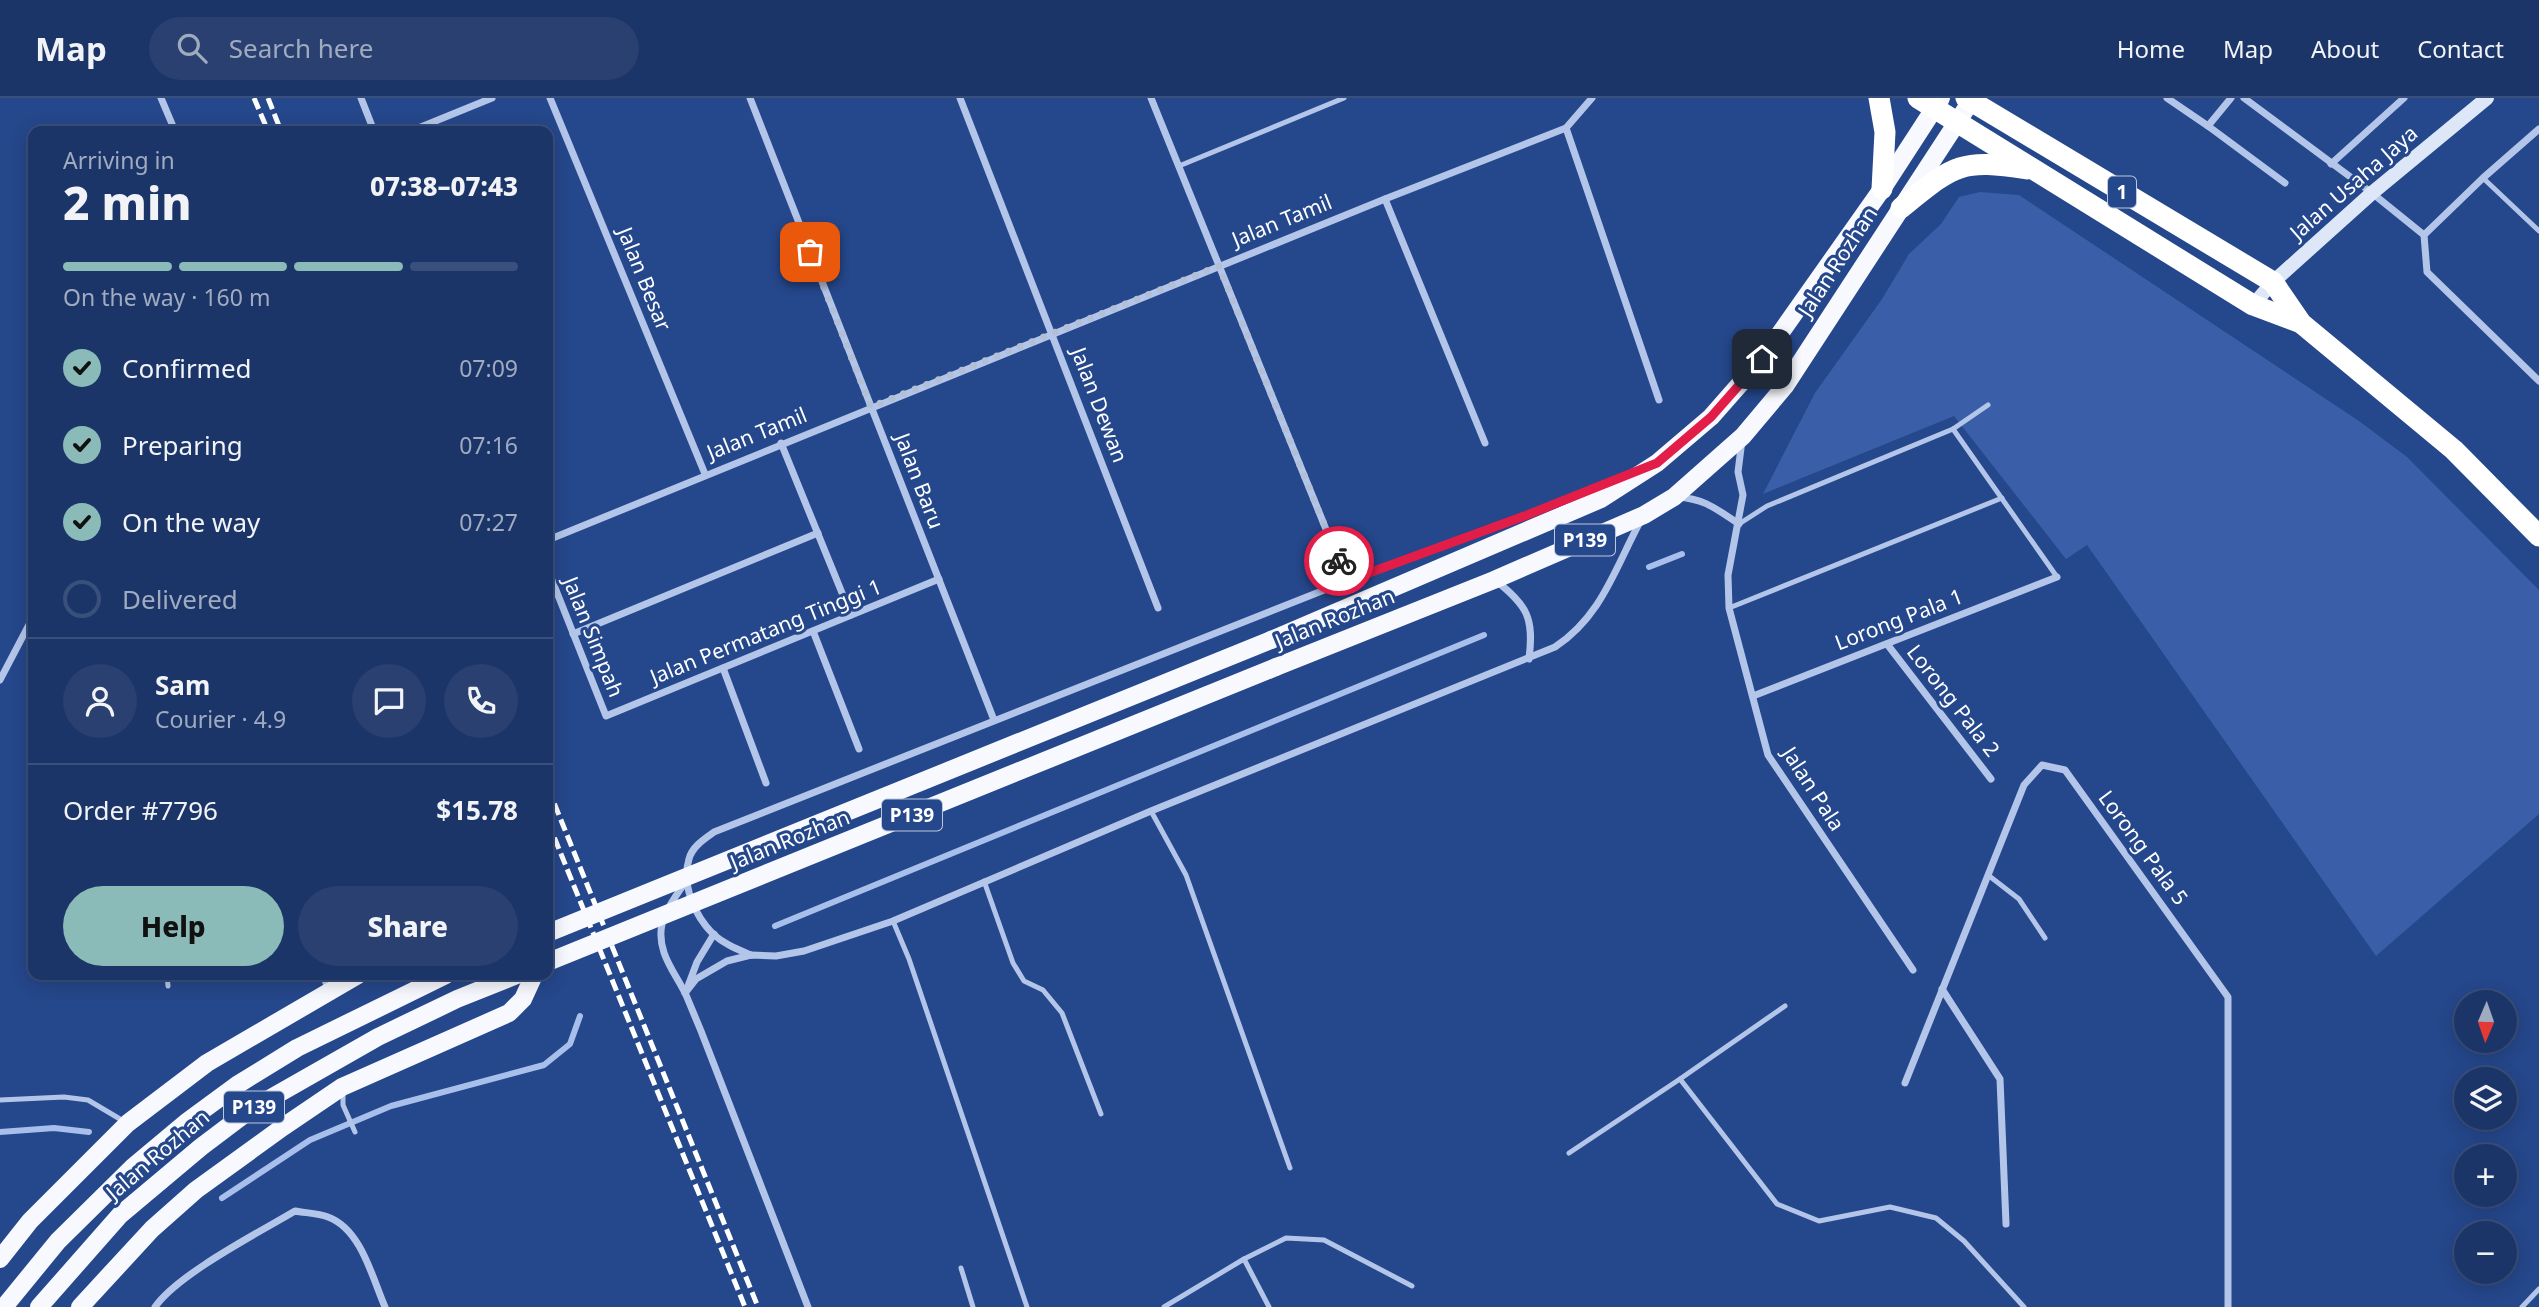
<!DOCTYPE html>
<meta charset="utf-8">
<style>
:root{--surface:#1c3568;--page:#294071;--text:#f1f3f6;--muted:#a0abc0;--line:#3a507c;--accent:#8bbbb9}
body{margin:0;font-family:"Noto Sans",sans-serif;background:var(--page);color:var(--text);height:100vh;display:flex;flex-direction:column;font-size:26px;white-space:nowrap}
*{box-sizing:border-box;margin:0}
p{font-size:23px;color:var(--muted)}
.icon{flex:none;width:38px;height:38px;fill:none;stroke:currentColor;stroke-width:2;stroke-linecap:round;stroke-linejoin:round}
.map{position:relative;flex:1;overflow:hidden}
.sheet{position:absolute;left:28px;top:28px;width:525px;height:854px;display:flex;flex-direction:column;background:var(--surface);border-radius:14px;box-shadow:0 4px 18px #0003,0 0 0 2px var(--line)}
.sheet>*{flex:none}
.needle{width:46px;rotate:182deg}
.fabs{position:absolute;left:2454px;top:892px;display:grid;gap:14px}
.fabs a{display:grid;place-items:center;width:63px;height:63px;border-radius:50%;background:var(--surface);box-shadow:0 4px 18px #0003,0 0 0 2px var(--line);font-size:35px}
.pin{position:absolute;display:grid;place-items:center;width:60px;height:60px;color:#fff;margin:-30px;border-radius:14px;box-shadow:0 4px 10px #0006}
.courier{position:absolute;display:grid;place-items:center;width:70px;height:70px;margin:-35px;border:5px solid #e11d48;border-radius:50%;background:#fff;color:#222;box-shadow:0 2px 9px #0007}
.overview em{font-style:normal;font-weight:800}
.overview div{display:flex;flex-direction:column-reverse}
.overview{display:flex;align-items:center;justify-content:space-between;height:119px;padding:0 35px}
h1{font-size:46px;font-weight:800;line-height:52px}
.bar{display:grid;grid-template-columns:repeat(4,1fr);gap:10px 7px;align-content:center;height:84px;padding:0 35px}
.bar i{height:9px;border-radius:5px;background:var(--line)}
.bar .active{background:var(--accent)}
.bar p{grid-column:span 4}
.line{display:flex;align-items:center;gap:18px;padding:0 35px;border-top:2px solid var(--line)}
.line div{flex:1}
.round{display:grid;place-items:center;flex:none;width:74px;height:74px;border-radius:37px;background:var(--page)}
ol{padding:0 35px;list-style:none}
li{display:flex;align-items:center;gap:21px;height:77px}
li p{margin-inline-start:auto}
li .icon{padding:7px;border-radius:50%;background:var(--accent);color:#111;stroke-width:4}
li:last-child{color:var(--muted)}
li i{width:38px;height:38px;border:4px solid var(--line);border-radius:50%}
.cta{display:flex;gap:14px;margin-top:auto;padding:14px 35px}
.cta a{flex:1;height:80px;border-radius:42px;background:var(--accent);color:#111;font-size:28px;font-weight:800;line-height:80px;text-align:center}
.cta a+a{background:var(--page);color:var(--text)}
header{display:flex;align-items:center;gap:42px;box-sizing:border-box;height:98px;padding:0 35px;background:var(--surface);border-bottom:2px solid var(--line)}
header strong{font-size:33px}
nav{display:flex;gap:38px;margin-inline-start:auto;font-size:24px}
.search{width:490px;height:63px;background:var(--page);display:flex;align-items:center;gap:18px;box-sizing:border-box;padding:0 24px;border-radius:38px;color:var(--muted);font-size:26px}
.map>svg:first-child{display:block}
</style>
<header>
<strong>Map</strong>
<div class="search"><svg class="icon" aria-label="search" viewBox="0 0 24 24"><circle cx="10" cy="10" r="6"/><path d="M15 15l6 6"/></svg>Search here</div>
<nav><a>Home</a><a>Map</a><a>About</a><a>Contact</a></nav>
</header>
<div class="map">
<svg width="2539" height="1209" viewBox="0 0 2539 1209">
<rect width="100%" height="100%" fill="#25478b"/>
<polygon fill="#3a5fa8" points="1980,94 2019,97 2359,323 2407,359 2539,492 2539,716 2376,858 2087,447 2066,461 1954,318 1763,396 1815,295 1882,201 1909,156 1941,126 1959,99"/>
<g fill="none" stroke-linecap="round" stroke-linejoin="round">
<g stroke="#a8bfeb" stroke-width="6">
<polyline points="1649,469 1682,456"/>
<polyline points="775,828 1484,537"/>
<polyline points="0,1034 54,1030 89,1034"/>
<polyline points="222,1100 310,1042 391,1008 544,967 570,946 580,918"/>
</g>
<g stroke="#b3c6ea" stroke-width="5">
<polyline points="1179,68 1344,0"/>
<polyline points="2483,80 2539,133"/>
<polyline points="1953,331 2057,479"/>
<polyline points="1739,426 1767,408 1953,331 1988,307"/>
<polyline points="1729,510 2002,400"/>
<polyline points="1151,713 1186,777 1290,1070"/>
<polyline points="1988,777 2019,801 2045,840"/>
<polyline points="984,783 1013,865 1024,883 1043,892 1062,915 1101,1016"/>
<polyline points="893,823 909,861 1027,1209"/>
<polyline points="167,877 168,888"/>
<polyline points="322,877 327,890"/>
<polyline points="1680,981 1785,908"/>
<polyline points="343,993 343,1007 355,1034"/>
<polyline points="0,1002 64,999 88,1002 125,1024"/>
<polyline points="1569,1055 1680,981 1777,1106 1819,1123 1890,1109 1936,1120 1964,1143 2024,1209"/>
<polyline points="1244,1161 1269,1209"/>
<polyline points="961,1170 973,1209"/>
<polyline points="1164,1209 1244,1161 1286,1140 1324,1142 1412,1188"/>
<polyline points="2522,1209 2539,1191"/>
</g>
<g stroke="#b3c6ea" stroke-width="7">
<polyline points="161,0 175,33"/>
<polyline points="361,0 374,33"/>
<polyline points="550,0 705,376"/>
<polyline points="750,0 994,622"/>
<polyline points="960,0 1158,510"/>
<polyline points="1151,0 1347,483"/>
<polyline points="2167,0 2208,28 2285,85"/>
<polyline points="2244,0 2372,95 2424,137 2427,174 2539,283"/>
<polyline points="2208,28 2231,0"/>
<polyline points="1566,30 1659,302"/>
<polyline points="411,33 492,0"/>
<polyline points="2331,66 2404,0"/>
<polyline points="1385,101 1485,345"/>
<polyline points="2424,137 2483,80 2539,31"/>
<polyline points="1742,342 1738,374 1743,397 1728,477 1729,510 1768,657 1913,872"/>
<polyline points="781,345 851,517"/>
<path d="M1677 399C1706 401 1716 411 1739 426"/>
<polyline points="548,442 1385,101 1566,30 1592,0"/>
<polyline points="548,472 606,618 939,481"/>
<path d="M1495 482C1528 508 1534 520 1529 561"/>
<polyline points="813,533 859,651"/>
<polyline points="573,536 818,435"/>
<polyline points="1887,546 1991,681"/>
<polyline points="723,570 766,685"/>
<polyline points="0,582 33,519"/>
<polyline points="1753,598 2057,479"/>
<path d="M686 783C677 796 666 811 662 826 656 854 675 874 686 897 691 909 696 921 701 933L808 1209"/>
<path d="M751 857C737 851 724 846 713 836 695 818 681 787 689 761 692 749 704 741 714 734L1347 483 1527 417 1620 380"/>
<polyline points="688,888 697,864 714,836"/>
<polyline points="1942,891 2000,981 2006,1126"/>
<path d="M685 895 696 881 727 863 751 857 776 858 804 853 893 823 1151 713 1555 549C1602 518 1615 470 1641 422"/>
<polyline points="1905,985 2024,687 2042,667 2065,672 2228,899 2228,1209"/>
<path d="M155 1209C178 1176 258 1135 295 1113 305 1115 318 1115 328 1119 361 1131 372 1179 385 1209"/>
</g>
<polyline stroke="#dee7f8" stroke-width="14" points="2253,207 2273,184 2372,95 2487,0"/>
<g stroke="#f7f9fe" stroke-width="18">
<polyline points="1271,542 1601,401 1657,365 1711,319 1762,261 1882,91 1941,0"/>
<polyline points="1276,569 1494,482 1644,417 1674,399 1743,338 1785,288 1971,3"/>
<polyline points="0,1161 30,1123 128,1025 207,965 358,877"/>
<polyline points="4,1209 58,1143 133,1069 188,1023 237,987 297,950 446,877"/>
<polyline points="39,1209 120,1117 201,1049 250,1012 378,939 457,901 517,877"/>
<polyline points="80,1209 152,1131 196,1092 283,1029 342,989 509,915 523,901 534,877"/>
</g>
<g stroke="#fff" stroke-width="21">
<polyline points="1879,0 1885,34 1882,91"/>
<polyline points="1918,0 2253,207 2301,225"/>
<polyline points="1966,0 2273,184 2301,225 2454,352 2539,438"/>
<path d="M1901 110C1953 68 1959 60 2027 71"/>
</g>
<g stroke="#fff" stroke-width="5" stroke-dasharray="12 5" stroke-linecap="butt">
<polyline points="254,0 268,33"/>
<polyline points="268,0 281,33"/>
<polyline points="548,690 758,1209"/>
<polyline points="548,724 745,1209"/>
</g>
<g stroke="#f7f9fe" stroke-width="18">
<polyline points="548,835 1271,542"/>
<polyline points="548,864 1276,569"/>
</g>
</g>
<g fill="none" stroke-linecap="round" stroke-linejoin="round">
<polyline stroke="#b3bfd6" stroke-width="7" stroke-dasharray="0 12.6" points="810,154 871,309 1219,168 1339,463"/>
<polyline stroke="#e11d48" stroke-width="9" points="1339,463 1347,483 1527,417 1657,365 1711,319 1762,261"/>
</g>
<g text-anchor="middle" stroke-width="6" stroke-linejoin="round" paint-order="stroke">
<g fill="#25478b" stroke="#bec8dc" stroke-width="2">
<rect x="2108" y="78.5" width="28" height="31" rx="5"/>
<rect x="1555" y="426.5" width="60" height="31" rx="5"/>
<rect x="882" y="701.5" width="60" height="31" rx="5"/>
<rect x="224" y="993.5" width="60" height="31" rx="5"/>
</g>
<g font-size="19" font-weight="bold" fill="#fff">
<text x="2122" y="101">1</text>
<text x="1585" y="449">P139</text>
<text x="912" y="724">P139</text>
<text x="254" y="1016">P139</text>
</g>
<g font-size="21" fill="#fff" stroke="#25478b">
<text transform="translate(2354 85) rotate(-41)" y="7">Jalan Usaha Jaya</text>
<text transform="translate(1282 123) rotate(-22)" y="7">Jalan Tamil</text>
<text transform="translate(1838 164) rotate(-57)" y="7">Jalan Rozhan</text>
<text transform="translate(644 181) rotate(68)" y="7">Jalan Besar</text>
<text transform="translate(1099 307) rotate(69)" y="7">Jalan Dewan</text>
<text transform="translate(757 336) rotate(-22)" y="7">Jalan Tamil</text>
<text transform="translate(919 383) rotate(69)" y="7">Jalan Baru</text>
<text transform="translate(1335 521) rotate(-22)" y="7">Jalan Rozhan</text>
<text transform="translate(1899 522) rotate(-21)" y="7">Lorong Pala 1</text>
<text transform="translate(766 534) rotate(-22)" y="7">Jalan Permatang Tinggi 1</text>
<text transform="translate(593 539) rotate(68)" y="7">Jalan Simpah</text>
<text transform="translate(1953 603) rotate(52)" y="7">Lorong Pala 2</text>
<text transform="translate(1813 691) rotate(57)" y="7">Jalan Pala</text>
<text transform="translate(790 742) rotate(-22)" y="7">Jalan Rozhan</text>
<text transform="translate(2143 750) rotate(54)" y="7">Lorong Pala 5</text>
<text transform="translate(158 1057) rotate(-40)" y="7">Jalan Rozhan</text>
</g>
</g>
</svg>
<div class="fabs">
<a><svg class="needle" viewBox="-14 -14 28 28"><path d="M0-13l5 13h-10z" fill="#e53935"/><path d="M0 13l5-13h-10z" fill="#a0abc0"/></svg></a>
<a><svg class="icon" aria-label="layers" viewBox="0 0 24 24"><path d="M12 4l9 5-9 5-9-5zM3 14l9 5 9-5"/></svg></a>
<a>+</a>
<a>−</a>
</div>
<div class="pin" style="left:810px;top:154px;background:#ea580c"><svg class="icon" aria-label="bag" viewBox="0 0 24 24"><path d="M5 8h14l-1 12H6zM9 8a3 3 0 0 1 6 0"/></svg></div>
<div class="pin" style="left:1762px;top:261px;background:#1f2937"><svg class="icon" aria-label="home" viewBox="0 0 24 24"><path d="M3 11l9-7 9 7M6 9v11h12V9"/></svg></div>
<div class="courier" style="left:1339px;top:463px"><svg class="icon" aria-label="bike" viewBox="0 0 24 24"><circle cx="6" cy="16" r="4"/><circle cx="18" cy="16" r="4"/><path d="M6 16l4-8h5l3 8M10 8l3 8H6M13 5h3"/></svg></div>
<section class="sheet">
<div class="overview"><div><h1>2 min</h1><p>Arriving in</p></div><em>07:38–07:43</em></div>
<div class="bar"><i class="active"></i><i class="active"></i><i class="active"></i><i></i><p>On the way · 160 m</p></div>
<ol>
<li><svg class="icon" aria-label="check" viewBox="0 0 24 24"><path d="M5 12l5 5 9-10"/></svg>Confirmed<p>07:09</p></li>
<li><svg class="icon" aria-label="check" viewBox="0 0 24 24"><path d="M5 12l5 5 9-10"/></svg>Preparing<p>07:16</p></li>
<li><svg class="icon" aria-label="check" viewBox="0 0 24 24"><path d="M5 12l5 5 9-10"/></svg>On the way<p>07:27</p></li>
<li><i></i>Delivered</li>
</ol>
<div class="line" style="height:126px"><a class="round"><svg class="icon" aria-label="person" viewBox="0 0 24 24"><circle cx="12" cy="8" r="4"/><path d="M4 21q1-7 8-7t8 7"/></svg></a><div><b>Sam</b><p>Courier · 4.9</p></div><a class="round"><svg class="icon" aria-label="chat" viewBox="0 0 24 24"><path d="M4 5h16v11H9l-5 4z"/></svg></a><a class="round"><svg class="icon" aria-label="phone" viewBox="0 0 24 24"><path d="M5 4h4l2 5-3 2q2 4 5 5l2-3 5 2v4C11 20 4 13 5 4z"/></svg></a></div>
<div class="line" style="height:91px"><div>Order #7796</div><b>$15.78</b></div>
<div class="cta"><a>Help</a><a>Share</a></div>
</section>
</div>
